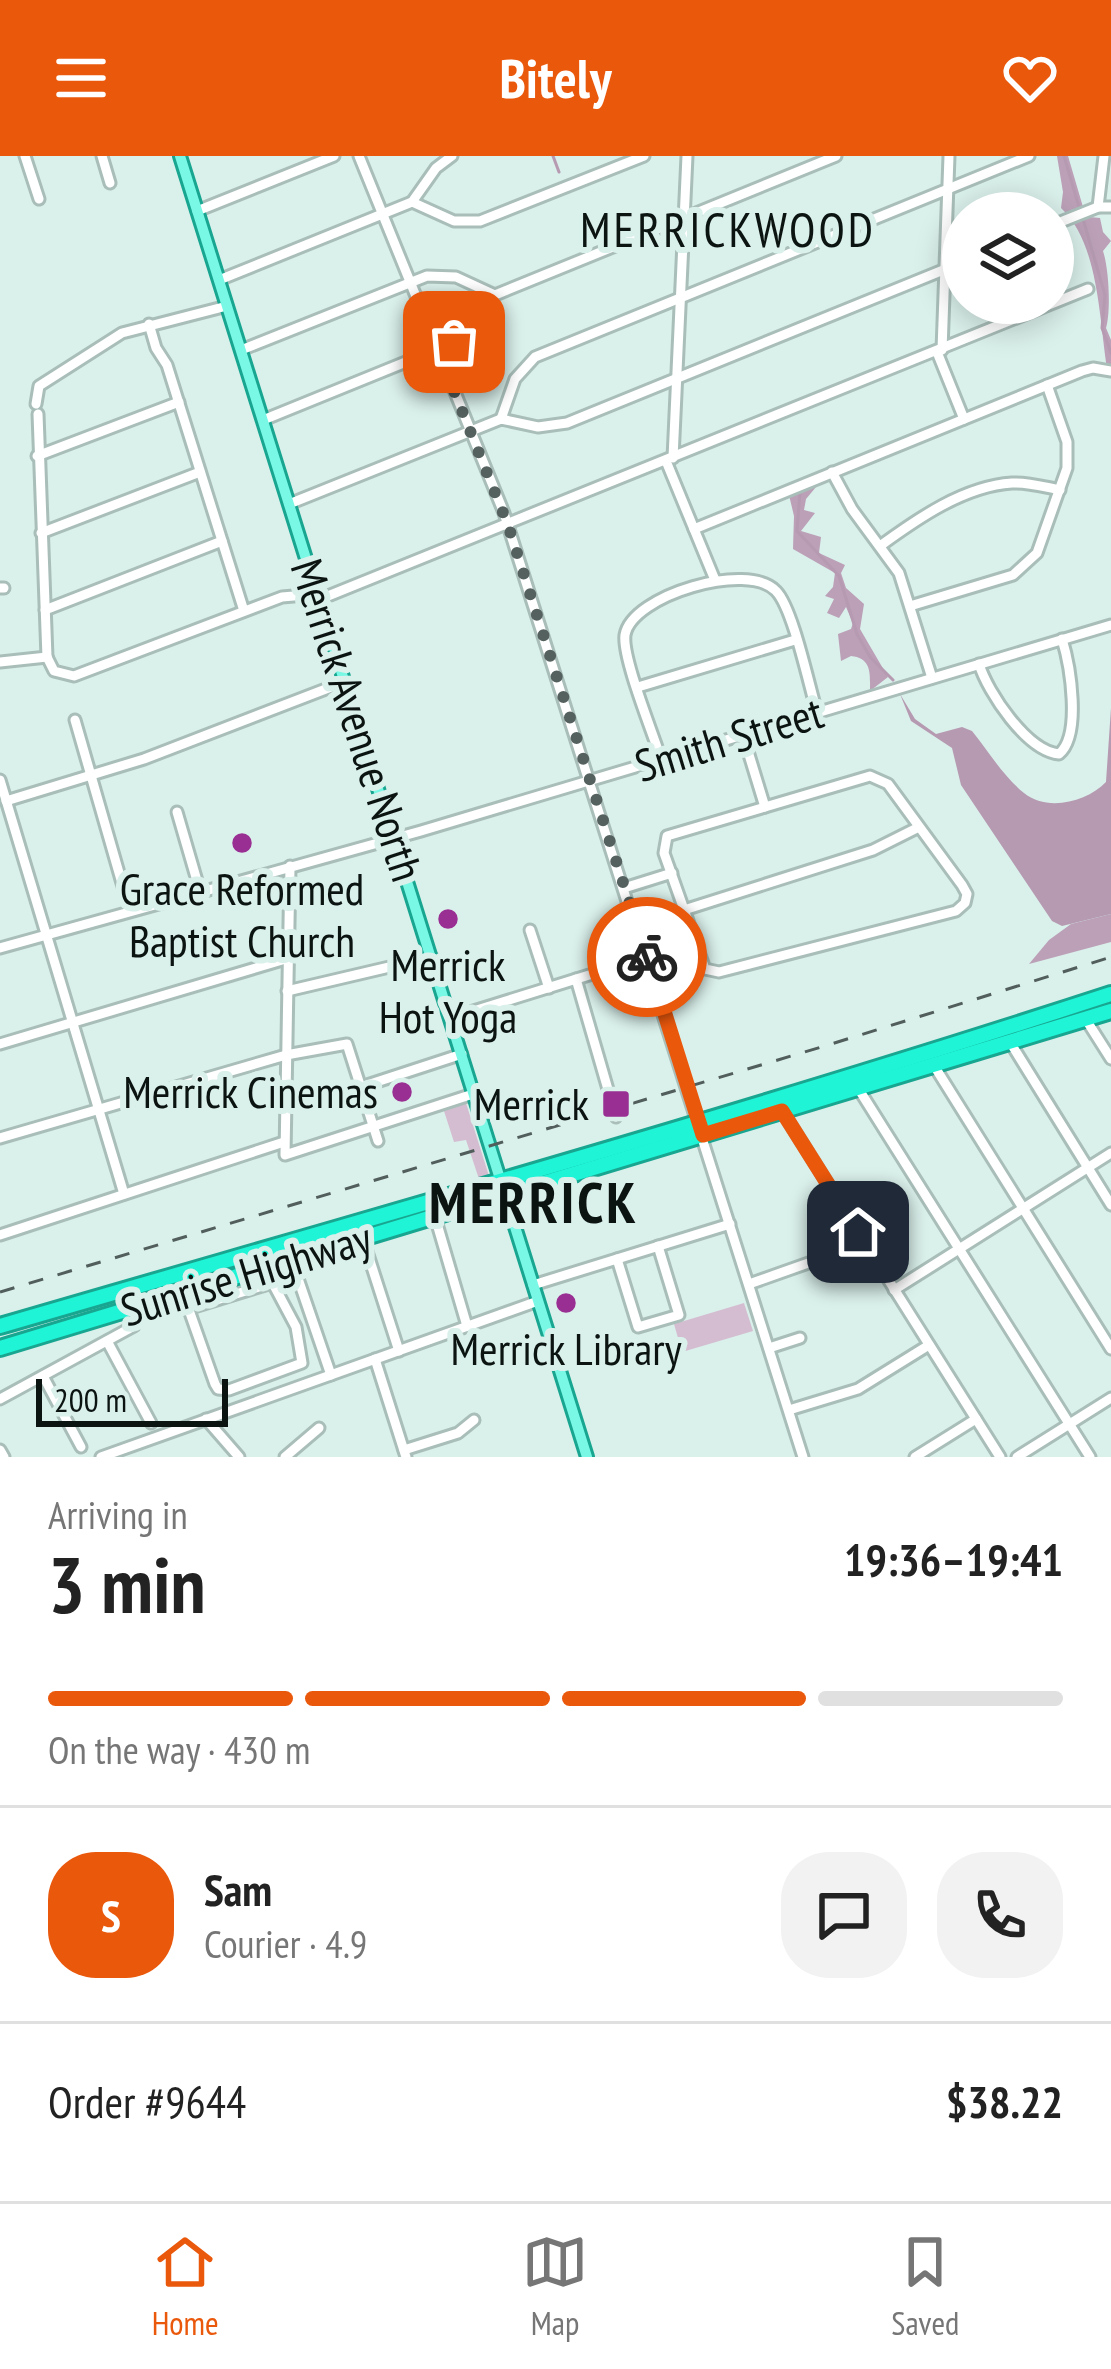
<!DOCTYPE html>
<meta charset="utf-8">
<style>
:root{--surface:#fff;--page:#f2f2f2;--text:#222;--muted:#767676;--line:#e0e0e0;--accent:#ea580c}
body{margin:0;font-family:"PT Sans Narrow",sans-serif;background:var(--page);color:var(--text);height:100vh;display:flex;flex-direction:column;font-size:45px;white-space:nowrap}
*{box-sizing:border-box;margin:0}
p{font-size:39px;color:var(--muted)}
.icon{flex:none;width:66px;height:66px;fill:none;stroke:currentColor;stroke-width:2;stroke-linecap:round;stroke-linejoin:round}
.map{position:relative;height:1301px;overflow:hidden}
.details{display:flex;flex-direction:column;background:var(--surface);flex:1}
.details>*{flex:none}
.fabs{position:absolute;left:942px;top:36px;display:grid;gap:24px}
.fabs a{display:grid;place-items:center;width:132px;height:132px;border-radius:50%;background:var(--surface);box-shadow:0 6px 30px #0003;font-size:60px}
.scale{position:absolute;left:36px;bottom:30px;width:192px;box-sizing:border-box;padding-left:12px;border:6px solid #0c1412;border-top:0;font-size:33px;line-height:42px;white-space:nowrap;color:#0c1412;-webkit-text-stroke:9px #daf0eb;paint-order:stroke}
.pin{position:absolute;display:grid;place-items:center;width:102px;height:102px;color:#fff;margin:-51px;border-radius:24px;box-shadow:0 6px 18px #0006}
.courier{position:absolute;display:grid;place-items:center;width:120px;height:120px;margin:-60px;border:9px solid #ea580c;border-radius:50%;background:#fff;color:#222;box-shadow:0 3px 15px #0007}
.summary em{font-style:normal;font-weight:600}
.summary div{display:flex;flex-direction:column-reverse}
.summary{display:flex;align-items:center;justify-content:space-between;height:204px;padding:0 48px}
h1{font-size:78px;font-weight:600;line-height:90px}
.bar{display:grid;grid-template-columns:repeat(4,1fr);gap:18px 12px;align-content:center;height:144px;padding:0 48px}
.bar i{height:15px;border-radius:9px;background:var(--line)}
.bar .selected{background:var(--accent)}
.bar p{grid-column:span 4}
.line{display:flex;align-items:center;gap:30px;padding:0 48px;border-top:3px solid var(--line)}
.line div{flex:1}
.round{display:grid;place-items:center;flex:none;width:126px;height:126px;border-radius:48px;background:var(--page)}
header{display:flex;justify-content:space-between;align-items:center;height:156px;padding:0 48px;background:var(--accent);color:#fff;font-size:54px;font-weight:600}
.dock{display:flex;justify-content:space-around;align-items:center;height:168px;border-top:3px solid var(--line);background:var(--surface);font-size:33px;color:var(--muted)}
.dock a{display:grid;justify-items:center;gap:6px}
.dock .selected{color:var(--accent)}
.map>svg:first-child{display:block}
</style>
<header><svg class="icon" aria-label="menu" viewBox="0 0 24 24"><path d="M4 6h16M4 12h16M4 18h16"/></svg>Bitely<svg class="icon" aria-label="heart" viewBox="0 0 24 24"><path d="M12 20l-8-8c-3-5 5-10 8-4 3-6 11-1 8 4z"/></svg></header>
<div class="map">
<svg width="1111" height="1301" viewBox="0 0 1111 1301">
<rect width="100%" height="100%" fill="#daf0eb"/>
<g fill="#d4bdd1">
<polygon points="466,947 489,1020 479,1023 466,984 454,986 444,955"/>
<polygon points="744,1147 753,1175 682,1196 674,1168"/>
</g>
<g fill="#bba0b7">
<path d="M1057 0H1068L1083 51 1090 61 1100 62 1103 76 1111 85 1103 95C1109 113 1111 155 1106 172L1111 184V213L1107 212C1099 163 1099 87 1061 52L1063 36Z"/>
<path d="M821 325 806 343 804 354 815 357 801 375 821 381 819 397 845 409 841 417 846 432 864 448 860 473 888 521 870 535C870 518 872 502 851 500L841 505 838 478 851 473 853 467 846 451 839 462 827 457 834 443 825 440 833 431 835 417 793 393 794 360 789 339Z"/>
<polygon points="1111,758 1111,786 1029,808 1049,784 1071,768"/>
</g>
<path fill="#b59ab1" d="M900 538 915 563 936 578 962 571 972 575C988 595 1004 621 1024 637 1047 656 1087 646 1106 626L1111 552V758L1062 770 1052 765 961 629 952 592 911 565Z"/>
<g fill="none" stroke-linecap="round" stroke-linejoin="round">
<g stroke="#b59ab1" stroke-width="3">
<polyline points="553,0 559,16"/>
<polyline points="1064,0 1079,51"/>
<polyline points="1083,63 1105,139 1102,172 1111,197"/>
<polyline points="800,335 797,375 839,420 857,478 870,501 893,524"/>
</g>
<g stroke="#a9beb9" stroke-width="15">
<g id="minor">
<polyline points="25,0 39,43"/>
<polyline points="102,0 110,27"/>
<polyline points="359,0 504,357 803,1301"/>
<polyline points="412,46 436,12 452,0"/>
<polyline points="1098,51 1104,0"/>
<polyline points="197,55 334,0"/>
<polyline points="1053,69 1098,51 1111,51"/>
<polyline points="219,124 412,46 454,65 480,65 644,0"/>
<polyline points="149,168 156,192 167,209 244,455"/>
<polyline points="241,194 427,120 456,121 495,139 836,0"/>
<polyline points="942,194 949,0"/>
<polyline points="937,196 964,263"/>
<polyline points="36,248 39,230 122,177 227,150"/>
<polyline points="38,258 47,501"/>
<polyline points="501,263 515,223 535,201 1029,0"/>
<polyline points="263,264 455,186 469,174 495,139"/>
<polyline points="37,300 179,246"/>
<polyline points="673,302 687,0"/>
<polyline points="666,305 715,424"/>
<polyline points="832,316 852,353 899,417 932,522"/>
<polyline points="289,348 501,263 538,271 567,267 963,106"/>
<polyline points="694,373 1082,215 1093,212 1111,215"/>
<polyline points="41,377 200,316"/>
<path d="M880 390C917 363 964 330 1012 327 1029 326 1044 331 1060 334"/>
<polyline points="0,432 4,432"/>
<polyline points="318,444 1088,133"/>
<polyline points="910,450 1013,419 1037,397 1067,312 1067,286 1047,229"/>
<polyline points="45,454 222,385"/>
<polyline points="47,501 54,515 74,520 282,441 317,438"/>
<polyline points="0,506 47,501"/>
<path d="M979 508C988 537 1027 595 1059 598 1082 579 1070 509 1062 483"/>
<polyline points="638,531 795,484"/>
<polyline points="75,564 130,755"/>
<polyline points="743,579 765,651"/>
<path d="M661 603C653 577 622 502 625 479 632 439 748 405 776 435 793 452 809 530 817 556"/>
<polygon points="870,620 888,628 962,729 967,738 965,747 956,755 719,816 705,813 664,697 667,680"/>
<polyline points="0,624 124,1038"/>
<polyline points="6,645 144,603 344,526"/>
<polyline points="177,656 200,735"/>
<polyline points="290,710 285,999 473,938"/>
<polyline points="624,732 672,717"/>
<polyline points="684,754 873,694 919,671"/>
<polyline points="530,774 549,832"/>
<polyline points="0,792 421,675 1111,469"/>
<polyline points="576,823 616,961"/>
<polyline points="287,835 432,801"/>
<polyline points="451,862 647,801"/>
<polyline points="1085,862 1111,903"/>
<polyline points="1010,886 1111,1049"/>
<polyline points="0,888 289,802"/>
<polyline points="933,908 1111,1193"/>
<polyline points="361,931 462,898"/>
<polyline points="858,932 1090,1301"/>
<polyline points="782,955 1000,1301"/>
<polyline points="0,982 286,899 347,888 378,985"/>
<polyline points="435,1061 467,1170"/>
<polyline points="0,1079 284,986"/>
<polyline points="363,1083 399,1195"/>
<polyline points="617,1103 638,1171 679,1159 658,1090"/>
<polyline points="292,1105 331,1219"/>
<polyline points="749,1128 814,1105 858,1075"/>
<polyline points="533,1129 730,1068"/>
<polyline points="894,1134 1111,997"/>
<polyline points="183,1137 215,1228 218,1233 229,1234 302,1207 296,1171 271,1124 274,1110"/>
<polyline points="197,1150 272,1127"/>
<polyline points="107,1185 151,1267"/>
<polyline points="769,1192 800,1182"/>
<polyline points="375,1203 406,1301"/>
<polyline points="43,1220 81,1291"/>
<polyline points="0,1243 134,1170 140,1150 135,1131"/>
<polyline points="789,1254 858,1233 929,1189"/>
<polyline points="206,1263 239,1301"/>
<polyline points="0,1294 4,1301"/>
<polyline points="404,1294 458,1277 474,1264"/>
<polyline points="101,1301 538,1145"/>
<polyline points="285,1301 319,1272"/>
<polyline points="915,1301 976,1263"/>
<polyline points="1017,1301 1111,1242"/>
</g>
</g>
<g stroke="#18a691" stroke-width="16">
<polyline id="major" points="180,0 587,1301"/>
</g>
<g stroke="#18a691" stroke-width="20">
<g id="highway">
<path d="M0 1170C371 1062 743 958 1111 838"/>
<polyline points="0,1192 1111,855"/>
</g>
</g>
<use href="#minor" stroke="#fff" stroke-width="9"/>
<use href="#major" stroke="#79f8e6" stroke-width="10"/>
<use href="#highway" stroke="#1ff4d6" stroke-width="14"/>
<polyline stroke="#515e5b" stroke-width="3" stroke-dasharray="15 15" stroke-linecap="butt" points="0,1136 828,889 1111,801"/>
</g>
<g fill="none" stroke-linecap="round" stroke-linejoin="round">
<polyline stroke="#54615e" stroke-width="12" stroke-dasharray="0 21.6" points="454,186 437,193 508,369 647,801"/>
<polyline stroke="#ea580c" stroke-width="15" points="647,801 703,979 782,955 858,1076"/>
</g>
<g fill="#992f92" stroke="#daf0eb" stroke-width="4.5">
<circle cx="242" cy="687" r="12"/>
<circle cx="448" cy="763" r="12"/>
<circle cx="402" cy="936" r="12"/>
<rect x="601" y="933" width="30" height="30" rx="6"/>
<circle cx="566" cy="1147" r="12"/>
</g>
<g text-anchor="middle" stroke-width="12" stroke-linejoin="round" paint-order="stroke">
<g font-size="45" fill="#0c1412" stroke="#daf0eb">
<text transform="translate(357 564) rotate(72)" y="16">Merrick Avenue North</text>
<text transform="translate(729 583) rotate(-17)" y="16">Smith Street</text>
<text transform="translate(246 1118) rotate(-17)" y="16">Sunrise Highway</text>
</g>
<g font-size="45" fill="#0c1412" stroke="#daf0eb">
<text x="242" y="749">Grace Reformed<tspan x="242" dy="52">Baptist Church</tspan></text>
<text x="448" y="825">Merrick<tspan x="448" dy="52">Hot Yoga</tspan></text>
<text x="378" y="952" text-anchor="end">Merrick Cinemas</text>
<text x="589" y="964" text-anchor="end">Merrick</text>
<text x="566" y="1209">Merrick Library</text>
</g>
<g font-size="48" letter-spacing="3" fill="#0c1412" stroke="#daf0eb">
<text x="728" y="91">MERRICKWOOD</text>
</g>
<g font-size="57" font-weight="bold" letter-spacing="3" fill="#0c1412" stroke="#daf0eb">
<text x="534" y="1067">MERRICK</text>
</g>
</g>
</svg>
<div class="fabs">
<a><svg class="icon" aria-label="layers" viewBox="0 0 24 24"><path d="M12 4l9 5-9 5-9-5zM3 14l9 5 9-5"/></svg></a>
</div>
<div class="scale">200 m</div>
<div class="pin" style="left:454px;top:186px;background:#ea580c"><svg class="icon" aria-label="bag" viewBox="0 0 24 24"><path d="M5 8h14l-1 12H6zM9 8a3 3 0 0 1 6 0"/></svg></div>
<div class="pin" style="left:858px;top:1076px;background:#1f2937"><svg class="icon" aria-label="home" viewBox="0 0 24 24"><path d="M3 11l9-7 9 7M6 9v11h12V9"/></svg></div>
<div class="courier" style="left:647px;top:801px"><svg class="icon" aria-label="bike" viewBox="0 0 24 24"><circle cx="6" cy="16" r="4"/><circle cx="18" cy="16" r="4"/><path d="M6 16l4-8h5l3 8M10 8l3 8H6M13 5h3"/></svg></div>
</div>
<section class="details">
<div class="summary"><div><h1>3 min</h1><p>Arriving in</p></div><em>19:36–19:41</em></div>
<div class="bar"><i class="selected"></i><i class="selected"></i><i class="selected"></i><i></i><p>On the way · 430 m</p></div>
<div class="line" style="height:216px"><b class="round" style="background:var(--accent);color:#fff">S</b><div><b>Sam</b><p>Courier · 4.9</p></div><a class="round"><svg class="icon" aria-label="chat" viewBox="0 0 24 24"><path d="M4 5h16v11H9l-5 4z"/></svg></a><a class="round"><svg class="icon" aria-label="phone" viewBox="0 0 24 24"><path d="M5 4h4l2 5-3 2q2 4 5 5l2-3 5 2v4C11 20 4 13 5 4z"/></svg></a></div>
<div class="line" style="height:156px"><div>Order #9644</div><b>$38.22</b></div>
</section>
<nav class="dock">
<a class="selected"><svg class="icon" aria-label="home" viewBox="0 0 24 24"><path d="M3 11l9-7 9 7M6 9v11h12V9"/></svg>Home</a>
<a><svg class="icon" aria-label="map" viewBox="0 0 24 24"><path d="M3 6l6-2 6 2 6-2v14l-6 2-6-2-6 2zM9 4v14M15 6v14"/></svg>Map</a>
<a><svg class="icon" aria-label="saved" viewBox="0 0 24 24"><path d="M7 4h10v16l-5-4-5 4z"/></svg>Saved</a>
</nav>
